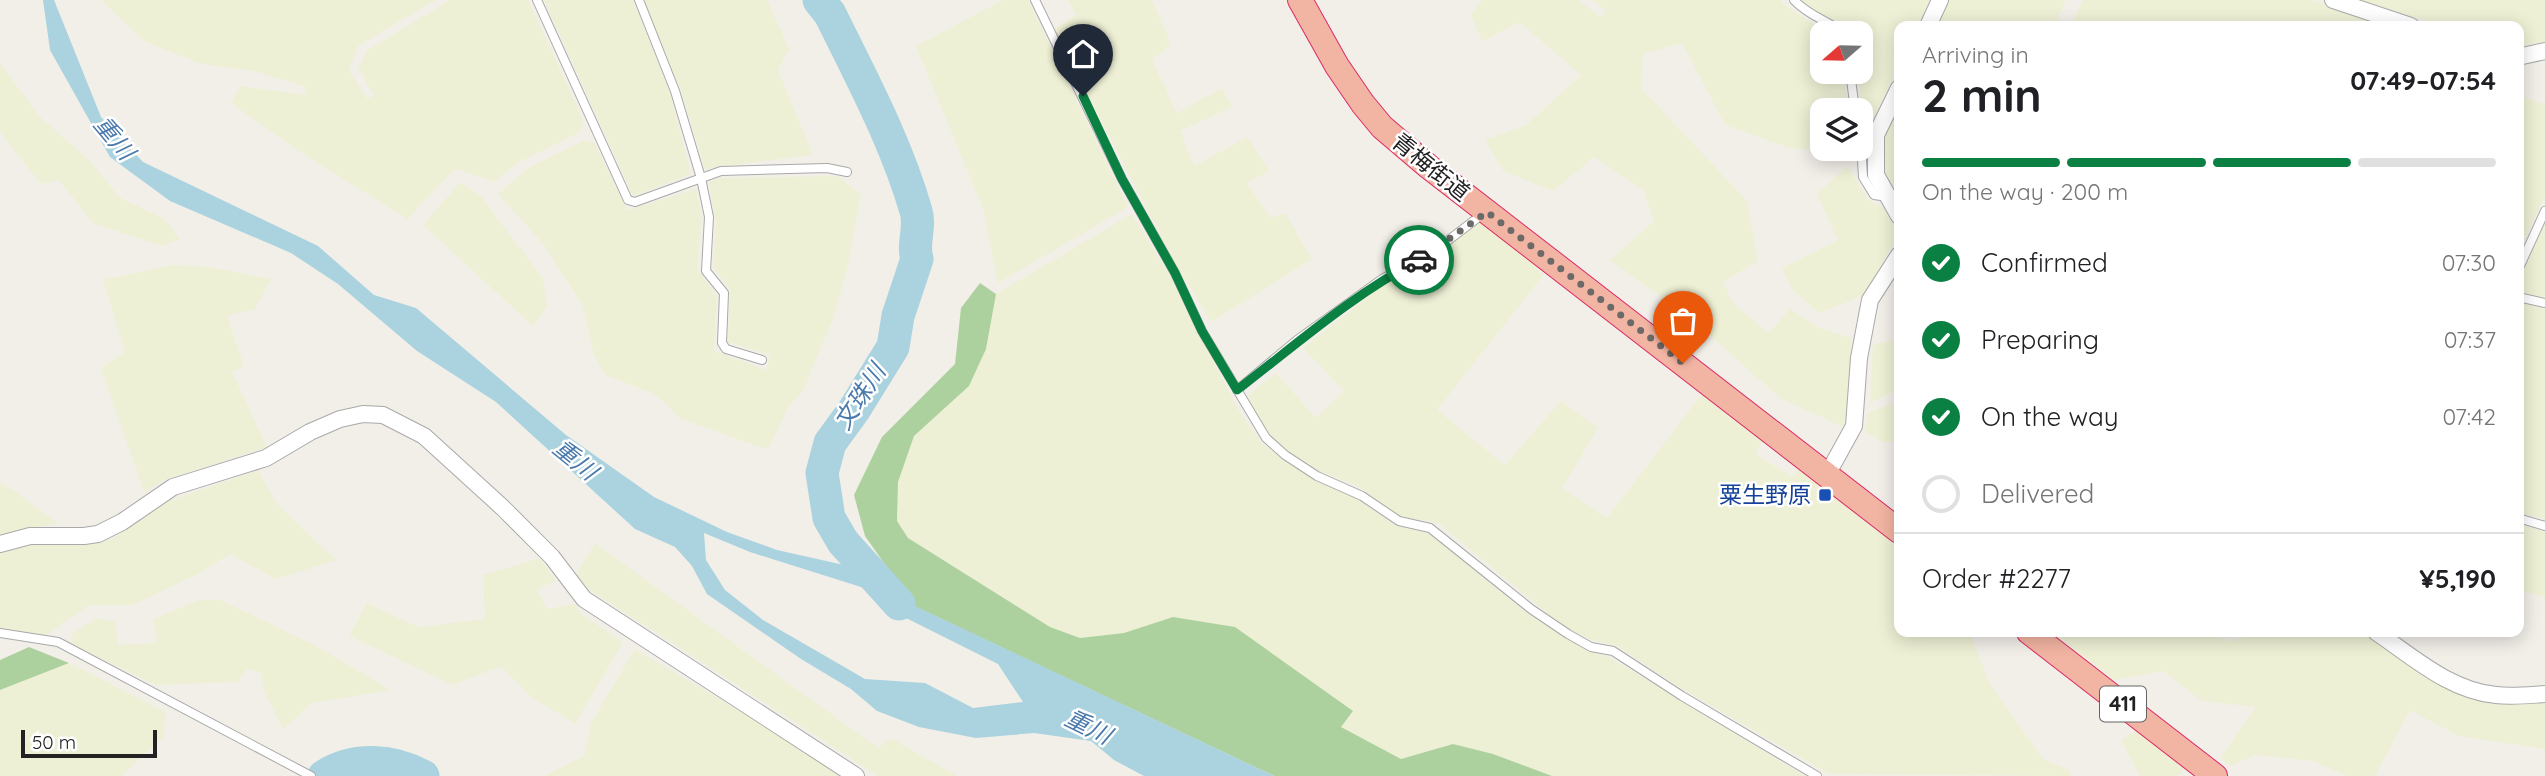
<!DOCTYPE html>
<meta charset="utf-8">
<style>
:root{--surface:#fff;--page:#f2f2f2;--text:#202124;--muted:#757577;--line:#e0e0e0;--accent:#0b8043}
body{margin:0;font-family:Quicksand,"Noto Sans JP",sans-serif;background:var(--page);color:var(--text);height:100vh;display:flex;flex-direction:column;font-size:26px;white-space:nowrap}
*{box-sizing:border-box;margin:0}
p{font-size:23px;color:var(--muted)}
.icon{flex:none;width:38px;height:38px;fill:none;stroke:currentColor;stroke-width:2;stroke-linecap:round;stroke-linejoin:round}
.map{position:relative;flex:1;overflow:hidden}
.sheet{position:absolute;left:1894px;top:21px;width:630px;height:616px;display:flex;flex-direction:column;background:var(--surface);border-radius:14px;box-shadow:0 4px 18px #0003}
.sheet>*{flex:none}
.needle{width:46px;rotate:250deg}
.tools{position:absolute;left:1810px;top:21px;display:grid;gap:14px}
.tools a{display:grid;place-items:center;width:63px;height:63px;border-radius:14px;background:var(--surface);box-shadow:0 4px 18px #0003;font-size:35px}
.scale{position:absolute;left:21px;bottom:18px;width:136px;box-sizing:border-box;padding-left:7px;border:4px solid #222;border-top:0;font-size:19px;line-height:24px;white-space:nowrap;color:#222;-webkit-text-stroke:5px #fff;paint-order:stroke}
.pin{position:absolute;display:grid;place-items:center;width:60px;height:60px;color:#fff;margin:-72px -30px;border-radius:50% 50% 50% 0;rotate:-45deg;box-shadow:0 0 7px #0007}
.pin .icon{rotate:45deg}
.courier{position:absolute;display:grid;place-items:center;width:70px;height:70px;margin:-35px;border:5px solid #0b8043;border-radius:50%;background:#fff;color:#222;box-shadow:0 2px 9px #0007}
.headline em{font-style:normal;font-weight:700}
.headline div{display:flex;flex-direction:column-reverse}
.headline{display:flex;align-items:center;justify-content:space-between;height:119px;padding:0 28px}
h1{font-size:46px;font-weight:700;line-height:52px}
.bar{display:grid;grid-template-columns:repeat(4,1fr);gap:10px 7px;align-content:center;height:84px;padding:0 28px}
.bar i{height:9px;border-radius:5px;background:var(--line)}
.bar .active{background:var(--accent)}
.bar p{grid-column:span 4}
.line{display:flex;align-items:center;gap:18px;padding:0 28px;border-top:2px solid var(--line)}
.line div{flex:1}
ol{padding:0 28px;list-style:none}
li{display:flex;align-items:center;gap:21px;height:77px}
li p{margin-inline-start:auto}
li .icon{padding:7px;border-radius:50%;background:var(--accent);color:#fff;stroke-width:4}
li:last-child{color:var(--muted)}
li i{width:38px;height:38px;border:4px solid var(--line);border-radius:50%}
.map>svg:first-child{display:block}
</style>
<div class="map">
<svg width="2545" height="776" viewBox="0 0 2545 776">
<rect width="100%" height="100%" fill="#f2efe9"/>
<g fill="#eef0d5">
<polygon points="101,0 436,0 358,46 349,70 367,99 374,95 358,68 368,50 450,0 528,0 584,122 580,132 517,163 495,182 455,169 407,219 300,152 231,103 240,86 306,95 306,87 254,71 201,64 144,41"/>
<polygon points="544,0 633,0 670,93 691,174 633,196"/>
<polygon points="644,0 767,0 789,49 778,70 813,155 705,169 681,91"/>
<polygon points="1003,0 1028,0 1128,207 998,283 983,209 916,46"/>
<polygon points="1068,0 1152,0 1171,44 1152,60 1177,113 1222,88 1232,107 1180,131 1194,166 1247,137 1269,171 1247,183 1271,218 1285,213 1312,259 1211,322 1170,254 1054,29 1076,15"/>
<polygon points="1482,0 1578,0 1601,17 1606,10 1592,0 1781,0 1783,4 1828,33 1822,33 1822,72 1843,72 1848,110 1822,110 1822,149 1853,149 1853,152 1790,148 1725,125 1682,43 1643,54 1641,88 1747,201 1758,261 1723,282 1733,303 1768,333 1790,309 1820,328 1851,338 1850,412 1843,427 1780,398 1695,322 1610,260 1654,221 1643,190 1594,157 1553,191 1503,171 1485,140 1526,125 1581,75 1519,22 1482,42 1471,14"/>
<polygon points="1802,0 1930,0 1917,26 1899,26 1899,65 1869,127 1862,112 1858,72 1860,72 1860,33 1849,33 1842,23 1809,8"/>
<polygon points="1947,0 2066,0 2054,26 1934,26"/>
<polygon points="2083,0 2312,0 2400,26 2071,26"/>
<polygon points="2360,0 2545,0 2545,42 2518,46 2518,26 2443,26"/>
<polygon points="0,63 39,116 91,162 119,197 164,219 180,239 163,246 94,224 59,180 41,184 0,132"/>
<polygon points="2518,95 2545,104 2545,196 2518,254"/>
<polygon points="1899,103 1899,202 1885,179 1883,137"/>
<polygon points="583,141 594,142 627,210 696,189 702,217 697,269 717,296 714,351 767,370 770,355 728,342 730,290 713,267 716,223 709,182 720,178 837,176 861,194 849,261 834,316 803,391 789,405 768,450 681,419 655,394 605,375 594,355 583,307 545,246 498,194 528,168"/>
<polygon points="1847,166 1868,200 1884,208 1898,234 1865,295 1819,313 1792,289 1782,268 1838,240 1817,194"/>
<polygon points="460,182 480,195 543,278 547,307 533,326 423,225"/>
<polygon points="1132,214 1170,276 1240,413 1263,444 1303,473 1359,500 1395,525 1429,533 1524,611 1584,649 1609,657 1805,776 1552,776 1493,754 1453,744 1401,759 1341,727 1353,712 1173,617 1124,633 1080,638 1050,627 908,538 897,521 898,482 914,436 969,386 986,349 996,294"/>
<polygon points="1481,219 1544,274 1437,410 1505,465 1561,401 1598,428 1562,488 1607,518 1705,390 1763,439 1756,454 1792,477 1800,466 1899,545 1899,632 1969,632 1991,686 2043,759 2069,770 2072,776 1829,774 1682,689 1617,646 1592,640 1565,628 1438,523 1400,517 1359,487 1315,469 1281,447 1261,425 1248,396 1276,373 1316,418 1344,391 1303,348 1386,283 1428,264"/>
<polygon points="2545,223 2545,298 2518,292 2518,281"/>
<polygon points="172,265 208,267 271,279 255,309 227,316 244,366 232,372 267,447 165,480 144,492 101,368 125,352 103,280"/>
<polygon points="2518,302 2545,309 2545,519 2518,512"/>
<polygon points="1899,338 1899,389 1870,403 1873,345"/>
<polygon points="1899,400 1899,441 1884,442 1865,432 1868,413"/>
<polygon points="258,470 277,504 336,560 276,579 230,554 200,573 133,605 89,605 43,637 0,630 0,553 11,547 38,544 63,541 87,545 112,539 165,502"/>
<polygon points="0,483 13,490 58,523 0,535"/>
<polygon points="2518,524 2545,532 2545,597 2518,590"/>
<polygon points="595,543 878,748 891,738 957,776 878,776 590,590 575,575"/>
<polygon points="540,558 556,581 537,589 547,609 574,604 581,614 623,642 575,724 530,696 501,666 453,685 349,636 367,603 418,627 485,619 483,575"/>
<polygon points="199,600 221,600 316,646 391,690 312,703 283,729 263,689 262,673 247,669 238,682 156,685 71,644 72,634 97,618 115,622 118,645 158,643 153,619"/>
<polygon points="2052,632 2207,632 2229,642 2255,632 2363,632 2465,698 2499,703 2545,702 2545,749 2458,736 2410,710 2375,776 2348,776 2313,761 2255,755 2230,766 2220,758 2256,707 2202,701 2163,671 2114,680"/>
<polygon points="635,649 768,728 845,776 544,776 584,756 591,723"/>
<polygon points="69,663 166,712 163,737 121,776 0,776 0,690"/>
<polygon points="2138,729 2184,768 2178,776 2140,776 2121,740"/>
</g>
<g fill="#add19e">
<polygon points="980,283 996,294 986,349 969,386 914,436 898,482 897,521 908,538 1050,627 1080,638 1124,633 1173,617 1235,627 1353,711 1341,727 1401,759 1453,744 1493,754 1552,776 1274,776 914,606 865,536 854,495 882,437 955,364 961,308"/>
<polygon points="29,647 69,663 0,690 0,660"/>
</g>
<path fill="#aad3df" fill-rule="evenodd" d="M43 0H54L101 117 143 162 318 246 374 295 416 308 566 435 654 497 727 532 777 550 880 573 915 606 1274 776H1144L1114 760 1091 741 1034 733 976 738 919 727 877 711 851 689 801 659 707 594 692 566 675 547 635 529 496 402 417 351 338 284 291 253 170 201 110 157 50 50ZM704 533 750 552 880 593 906 618 998 664 1023 702 973 708 925 683 865 679 763 620 725 590 706 560Z"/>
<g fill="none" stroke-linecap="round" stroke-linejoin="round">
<g stroke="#aad3df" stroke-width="33">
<path d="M819 0 830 14C862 79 896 142 916 211 921 227 912 244 917 259L898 316 893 347 854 410 830 443 822 473 829 518 843 542 899 604"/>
<path d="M324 776C355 756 393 760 423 776"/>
</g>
<g stroke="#a9a9a9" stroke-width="10">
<g id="service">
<polyline points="537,0 628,200 635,202 721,171 827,168 847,172"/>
<polyline points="639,0 675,91 701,178 709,217 706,271 724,293 722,343 726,349 762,360"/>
<polyline points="1035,0 1122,179 1175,273 1202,331 1266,438 1285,455 1317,476 1362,496 1399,521 1430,528 1531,609 1568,634 1591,647 1613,651 1682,696 1817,776"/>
<path d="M1794 0C1811 18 1827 19 1842 33"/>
<polyline points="1850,72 1855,110"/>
<polyline points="1860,127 1863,177 1874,195 1888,197"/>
<polyline points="2518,270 2545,211"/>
<polyline points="2518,297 2545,303"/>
<polyline points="1237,390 1297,340 1382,279 1429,255 1484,213"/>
<polyline points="2518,518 2545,526"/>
<polyline points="0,633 58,642 311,776"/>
</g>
</g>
<g stroke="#a9a9a9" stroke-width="18">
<g id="minor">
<polyline points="2333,0 2411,26"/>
<polyline points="1928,26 1940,0"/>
<polyline points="2518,57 2545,51"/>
<polyline points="1899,88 1876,135 1876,175 1899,216"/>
<polyline points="1827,475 1854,426 1859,358 1870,300 1899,255"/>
<polyline points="0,544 30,536 84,536 98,534 122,522 173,487 266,458 310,432 340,419 363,414 383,415 424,436 503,508 552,557 584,599 856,776"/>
<path d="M2376 632C2412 656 2450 691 2496 695 2512 697 2529 695 2545 694"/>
</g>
</g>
<g stroke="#dc2a67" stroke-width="26">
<g id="trunk">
<polyline points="1300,0 1337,66 1363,104 1382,127 1429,167 1899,531"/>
<polyline points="2029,632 2215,776"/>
</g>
</g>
<use href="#service" stroke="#fff" stroke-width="8"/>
<use href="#minor" stroke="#fff" stroke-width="16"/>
<use href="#trunk" stroke="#f2b4a3" stroke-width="24"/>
</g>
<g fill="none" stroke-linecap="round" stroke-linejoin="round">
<polyline stroke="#6b6a68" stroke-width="7" stroke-dasharray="0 12.6" points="1419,260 1487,212 1683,363"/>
<path stroke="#0b8043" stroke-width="9" d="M1083 96 1122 179 1175 273 1202 331 1237 390C1297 344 1352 295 1419 260"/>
</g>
<rect fill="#1a4fb4" stroke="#fff" stroke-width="2.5" x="1818" y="488" width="14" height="14" rx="3.5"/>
<g text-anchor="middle" stroke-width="5" stroke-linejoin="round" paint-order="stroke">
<rect fill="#fff" stroke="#646464" stroke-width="2" x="2100" y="686.5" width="46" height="35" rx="5"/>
<g font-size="21" font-weight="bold" fill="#222">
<text x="2123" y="711">411</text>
</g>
<g font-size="23" fill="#222" stroke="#fff">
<text transform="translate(1431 167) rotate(39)" y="8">青梅街道</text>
</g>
<g font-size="23" fill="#164399" stroke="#fff" text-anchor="end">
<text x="1811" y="503">粟生野原</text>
</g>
<g font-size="24" font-style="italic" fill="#4a7aab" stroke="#fff">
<text transform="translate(114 138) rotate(50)" y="8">重川</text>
<text transform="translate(860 397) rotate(-57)" y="8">文珠川</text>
<text transform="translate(575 460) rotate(39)" y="8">重川</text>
<text transform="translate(1088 727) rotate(26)" y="8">重川</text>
</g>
</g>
</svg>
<div class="tools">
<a><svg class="needle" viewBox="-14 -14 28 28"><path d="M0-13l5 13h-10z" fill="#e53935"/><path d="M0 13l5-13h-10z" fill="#757577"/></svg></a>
<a><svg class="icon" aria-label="layers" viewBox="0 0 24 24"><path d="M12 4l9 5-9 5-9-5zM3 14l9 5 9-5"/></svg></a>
</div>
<div class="scale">50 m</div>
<div class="pin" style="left:1683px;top:363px;background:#ea580c"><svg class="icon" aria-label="bag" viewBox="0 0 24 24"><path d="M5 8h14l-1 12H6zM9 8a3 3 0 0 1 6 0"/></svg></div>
<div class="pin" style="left:1083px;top:96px;background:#1f2937"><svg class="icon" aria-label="home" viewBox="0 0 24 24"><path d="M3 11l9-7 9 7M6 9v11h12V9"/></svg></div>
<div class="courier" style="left:1419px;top:260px"><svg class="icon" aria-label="car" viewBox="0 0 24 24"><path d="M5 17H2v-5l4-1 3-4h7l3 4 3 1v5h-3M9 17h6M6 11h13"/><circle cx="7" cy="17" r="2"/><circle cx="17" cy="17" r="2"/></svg></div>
<section class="sheet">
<div class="headline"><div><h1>2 min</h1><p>Arriving in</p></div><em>07:49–07:54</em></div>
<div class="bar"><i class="active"></i><i class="active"></i><i class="active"></i><i></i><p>On the way · 200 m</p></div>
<ol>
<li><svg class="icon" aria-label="check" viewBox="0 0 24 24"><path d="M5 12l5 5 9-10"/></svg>Confirmed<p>07:30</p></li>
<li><svg class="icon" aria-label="check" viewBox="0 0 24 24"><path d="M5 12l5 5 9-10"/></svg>Preparing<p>07:37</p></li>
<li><svg class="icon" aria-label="check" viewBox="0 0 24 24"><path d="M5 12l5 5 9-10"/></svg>On the way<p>07:42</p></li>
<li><i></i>Delivered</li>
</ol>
<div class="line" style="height:91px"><div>Order #2277</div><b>¥5,190</b></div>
</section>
</div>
